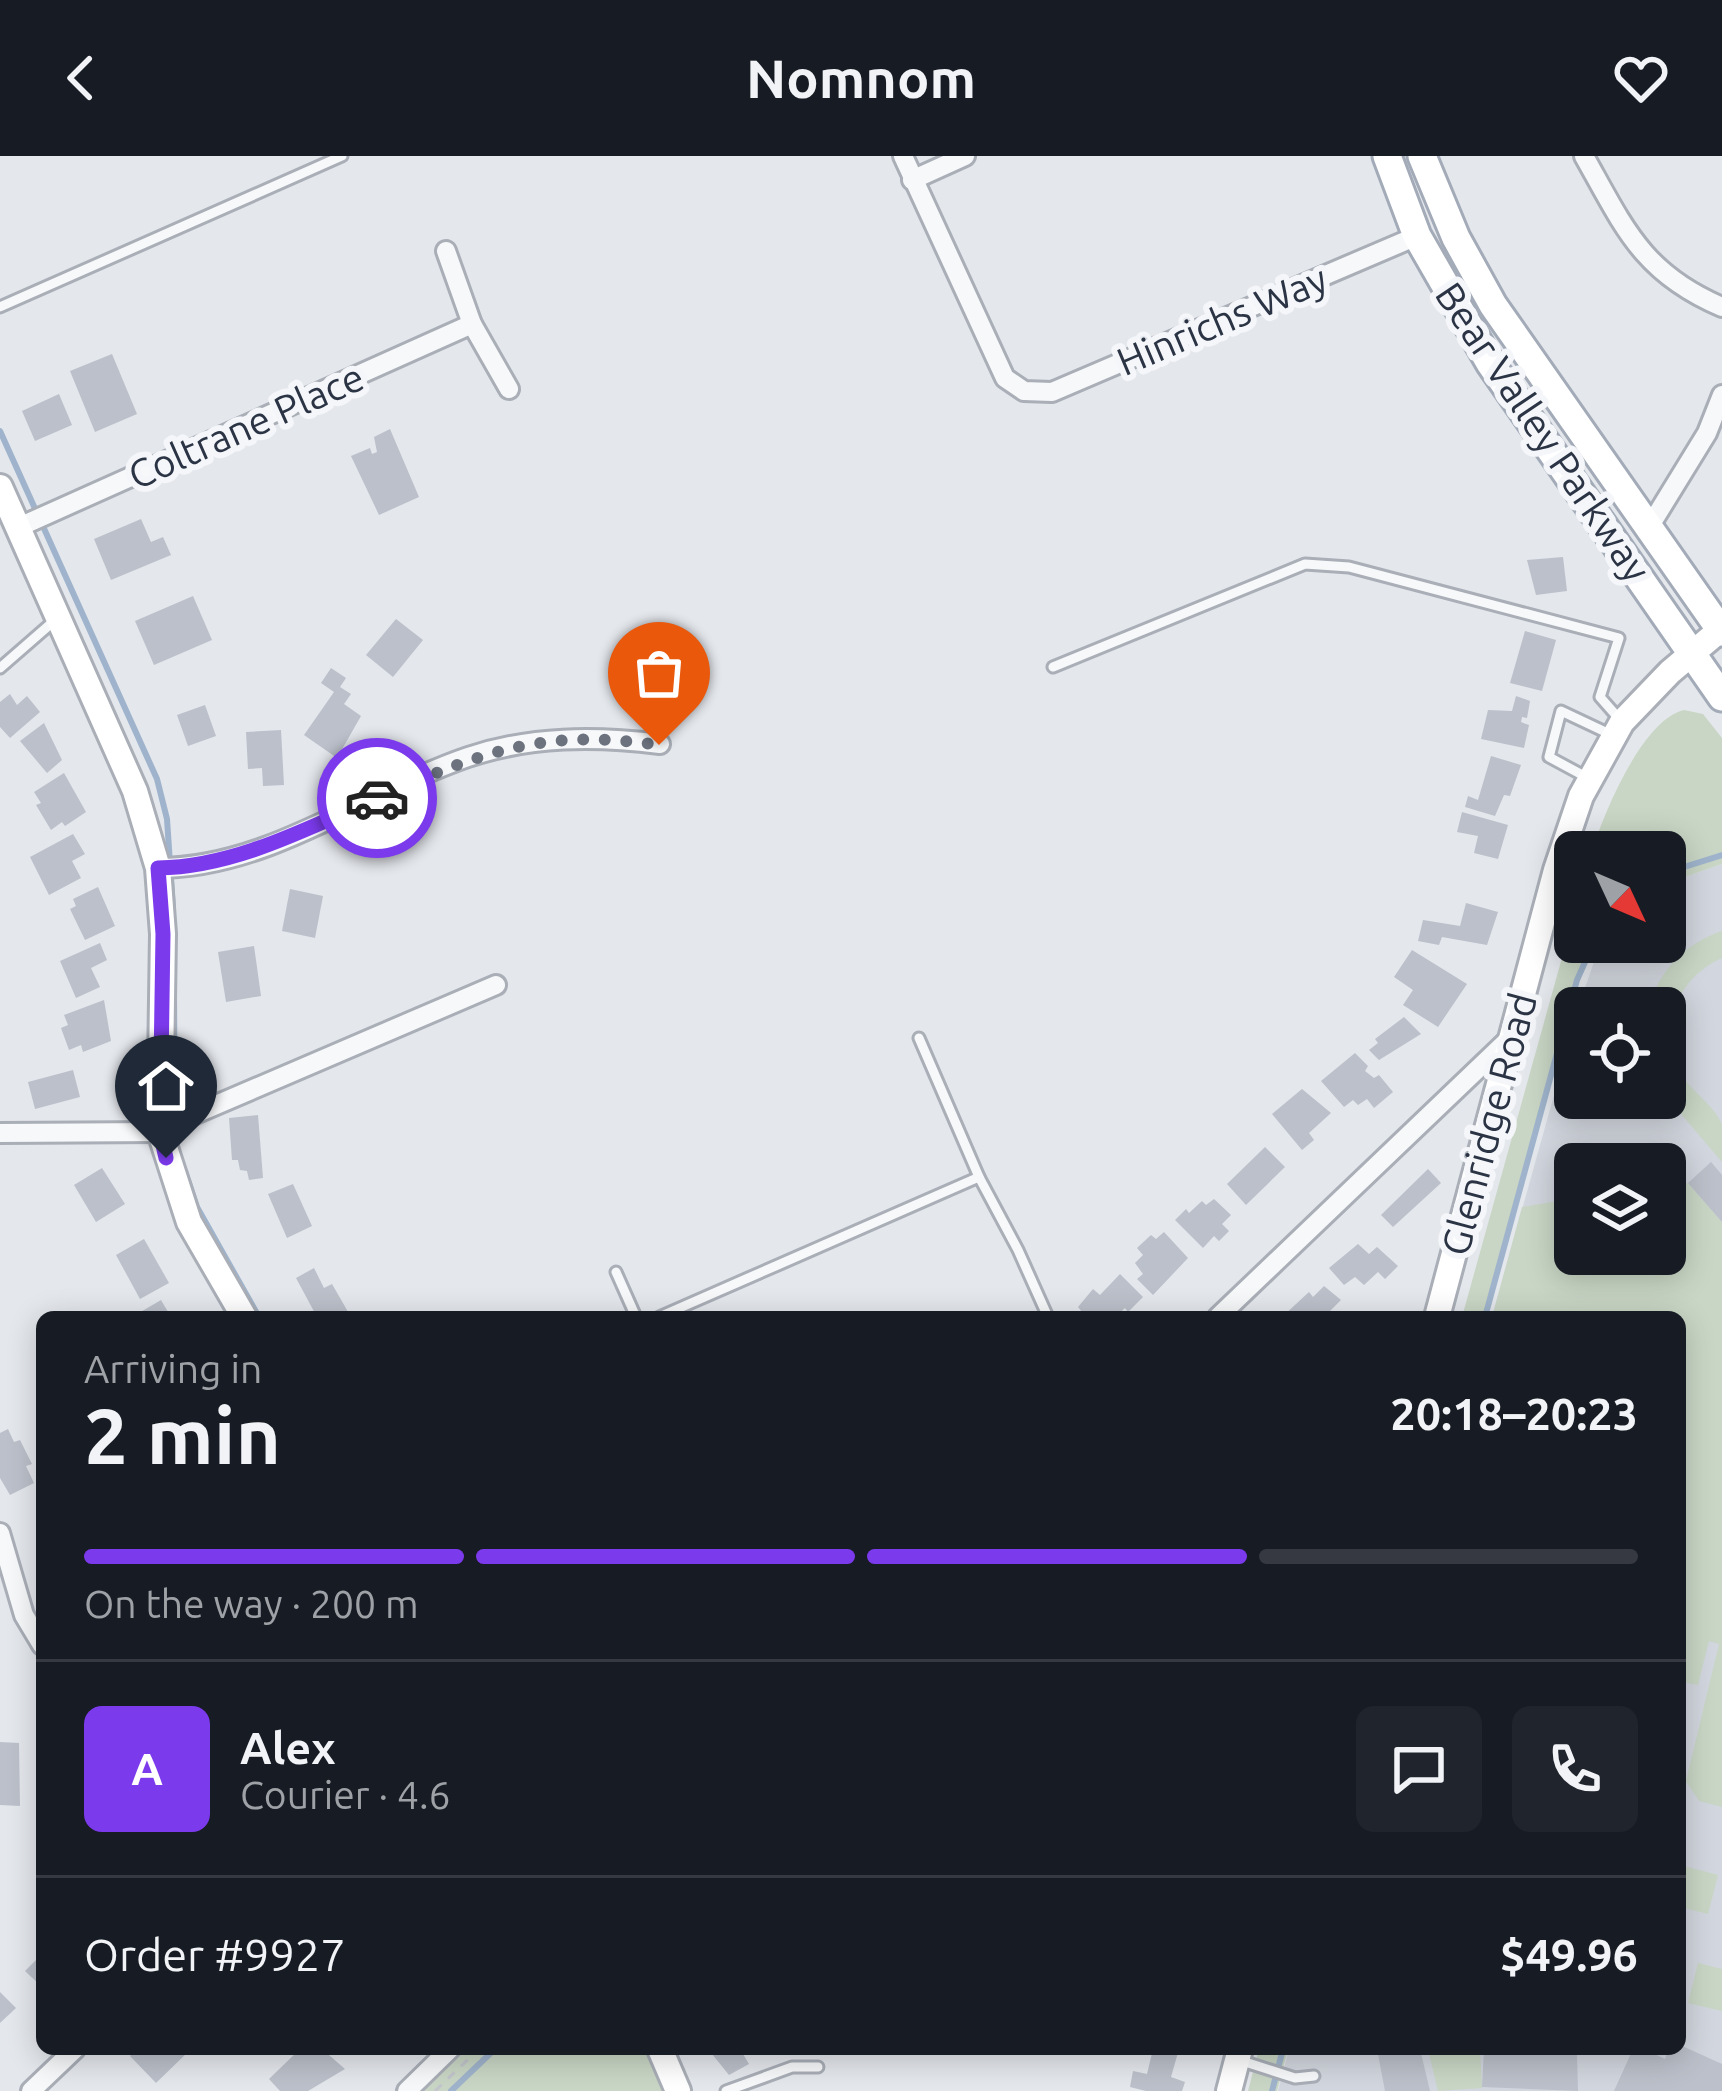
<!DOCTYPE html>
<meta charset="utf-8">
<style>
:root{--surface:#171b24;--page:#20242c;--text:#f1f3f6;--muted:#9ea1a6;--line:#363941;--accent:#7c3aed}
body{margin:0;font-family:Ubuntu,sans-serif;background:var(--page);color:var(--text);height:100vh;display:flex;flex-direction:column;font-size:45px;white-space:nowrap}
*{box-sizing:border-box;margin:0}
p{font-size:39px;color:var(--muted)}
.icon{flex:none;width:66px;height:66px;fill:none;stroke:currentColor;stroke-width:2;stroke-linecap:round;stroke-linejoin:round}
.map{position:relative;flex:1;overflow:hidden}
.sheet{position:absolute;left:36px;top:1155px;width:1650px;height:744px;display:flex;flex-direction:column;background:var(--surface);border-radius:18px;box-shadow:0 6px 30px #0003}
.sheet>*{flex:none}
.needle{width:78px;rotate:134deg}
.tools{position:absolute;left:1554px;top:675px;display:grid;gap:24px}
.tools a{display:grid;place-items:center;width:132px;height:132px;border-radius:18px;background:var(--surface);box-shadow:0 6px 30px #0003;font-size:60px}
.pin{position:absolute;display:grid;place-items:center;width:102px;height:102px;color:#fff;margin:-123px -51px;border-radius:50% 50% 50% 0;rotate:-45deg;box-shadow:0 0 12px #0007}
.pin .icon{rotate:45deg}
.courier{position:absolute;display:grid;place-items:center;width:120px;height:120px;margin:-60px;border:9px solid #7c3aed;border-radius:50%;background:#fff;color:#222;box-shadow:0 3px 15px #0007}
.headline em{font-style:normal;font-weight:700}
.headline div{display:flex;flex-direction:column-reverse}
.headline{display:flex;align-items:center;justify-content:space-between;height:204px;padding:0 48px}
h1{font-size:78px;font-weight:700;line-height:90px}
.bar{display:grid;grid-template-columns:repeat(4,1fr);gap:18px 12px;align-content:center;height:144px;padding:0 48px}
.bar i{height:15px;border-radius:9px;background:var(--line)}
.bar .selected{background:var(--accent)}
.bar p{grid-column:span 4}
.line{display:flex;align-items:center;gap:30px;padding:0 48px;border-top:3px solid var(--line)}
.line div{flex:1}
.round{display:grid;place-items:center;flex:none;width:126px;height:126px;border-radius:18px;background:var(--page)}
header{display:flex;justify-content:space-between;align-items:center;height:156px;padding:0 48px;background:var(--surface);font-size:54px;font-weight:700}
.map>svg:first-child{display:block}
</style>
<header><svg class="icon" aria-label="back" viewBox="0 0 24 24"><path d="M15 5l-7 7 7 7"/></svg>Nomnom<svg class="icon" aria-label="heart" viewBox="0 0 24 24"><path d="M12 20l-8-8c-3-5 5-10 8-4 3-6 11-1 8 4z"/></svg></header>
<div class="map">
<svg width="1722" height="1935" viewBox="0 0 1722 1935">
<rect width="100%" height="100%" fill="#e4e7ec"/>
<path fill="#d2d6de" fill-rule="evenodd" d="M1722 708V1935H1278L1289 1893H1680V1161H1492L1575 864V942H1665V852H1578L1596 800 1605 786H1665V728ZM1575 1008H1665V1098H1575Z"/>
<g fill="#c9d6c5">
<path d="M1684 554 1703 558 1722 582V708L1665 728V696H1592C1603 658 1643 563 1684 554Z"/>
<polygon points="1575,755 1575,786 1589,786 1487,1161 1462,1161"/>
<path d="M1722 775V802C1678 821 1654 874 1681 918 1691 935 1716 951 1722 969 1722 979 1722 996 1722 1006L1665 939V852H1648C1660 814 1684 788 1722 775Z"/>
<polygon points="1688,1027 1722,1066 1722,1651 1699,1645 1686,1625 1719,1488 1709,1485 1698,1529 1682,1526 1680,1534 1680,1161 1492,1161 1522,1051 1575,1042 1575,1098 1665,1098 1665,1029"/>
<polygon points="1680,1709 1718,1719 1708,1758 1680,1751"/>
<polygon points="1698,1807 1722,1813 1722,1855 1688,1847"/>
<polygon points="467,1893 649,1893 668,1935 423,1935"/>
<polygon points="1259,1893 1288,1893 1277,1935 1248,1935"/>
<polygon points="1428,1893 1480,1893 1482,1932 1438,1935"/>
</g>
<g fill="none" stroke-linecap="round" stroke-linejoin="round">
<g stroke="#9fb4cc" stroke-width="6">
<polyline points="0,275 157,623 167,663 173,752"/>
<polyline points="1665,717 1722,699"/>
<polyline points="174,837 175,985"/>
<polyline points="185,1015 197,1051 259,1161"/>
<polyline points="1485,1161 1577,824 1594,786"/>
<polyline points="451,1935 495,1893"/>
<polyline points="1272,1935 1283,1893"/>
</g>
</g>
<g fill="#bbc0ca">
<polygon points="112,198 137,258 95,276 70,215"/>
<polygon points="59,238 72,269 35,285 22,255"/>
<polygon points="390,273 419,341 379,359 351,300 370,292 372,298 377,296 374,281"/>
<polygon points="141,363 151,386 163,381 171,399 111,424 94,383"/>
<polygon points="1563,401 1567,435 1536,439 1527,404"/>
<polygon points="193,440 212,484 154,509 135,465"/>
<polygon points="396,463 423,484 393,521 366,499"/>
<polygon points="1525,475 1556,484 1542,535 1510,527"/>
<polygon points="331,512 346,522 340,531 351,538 344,548 361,560 337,602 304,579 334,536 321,527"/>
<polygon points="10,538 17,549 27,540 40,556 10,582 0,571 0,546"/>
<polygon points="1516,540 1530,545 1527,562 1522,561 1521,566 1529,569 1524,592 1481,583 1488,554 1512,555"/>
<polygon points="205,549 216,580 188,590 177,559"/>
<polygon points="44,567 62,604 47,617 20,585"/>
<polygon points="281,574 284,629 263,630 262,612 248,613 246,576"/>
<polygon points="1491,600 1521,609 1510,640 1504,639 1495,660 1465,651 1468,640 1478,644"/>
<polygon points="64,617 86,656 65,670 62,666 51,674 36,649 41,647 34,636"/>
<polygon points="1462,656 1508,669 1498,703 1474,697 1478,680 1457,676"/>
<polygon points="73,678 85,698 72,705 81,722 49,739 30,701"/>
<polygon points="98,731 115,770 85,784 70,753 76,750 73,743"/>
<polygon points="290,733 323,740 315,782 282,775"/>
<polygon points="1466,747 1498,756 1487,789 1442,781 1439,789 1418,785 1423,764 1460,770"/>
<polygon points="100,787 107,804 91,812 100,831 76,842 60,805"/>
<polygon points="254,790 261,840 226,846 218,796"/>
<polygon points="1412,794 1467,828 1438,871 1403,849 1413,834 1394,821"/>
<polygon points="104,844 111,885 83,896 81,889 69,894 61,872 68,869 64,859"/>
<polygon points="1404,861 1421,878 1379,904 1369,894 1378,887 1375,883"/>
<polygon points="1355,897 1368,910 1365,915 1374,922 1379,919 1393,936 1374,952 1367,943 1358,949 1353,944 1344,951 1321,925"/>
<polygon points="73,914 80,941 35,953 28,926"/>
<polygon points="1302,933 1331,957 1309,977 1314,984 1302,994 1272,958"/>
<polygon points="258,959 263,1022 249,1024 247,1015 240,1014 238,1004 232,1004 229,962"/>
<polygon points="1265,991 1285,1011 1246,1049 1227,1028"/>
<polygon points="1711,1006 1722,1019 1722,1066 1688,1027"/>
<polygon points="102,1012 125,1048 96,1066 74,1029"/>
<polygon points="1428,1013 1441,1027 1393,1071 1381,1059"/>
<polygon points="293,1028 312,1070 287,1082 268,1038"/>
<polygon points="1214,1043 1231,1059 1222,1068 1229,1075 1219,1085 1214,1080 1203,1092 1175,1064 1186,1053 1189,1057 1202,1045 1206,1049"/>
<polygon points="1164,1076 1188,1102 1153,1139 1137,1123 1143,1118 1135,1107 1143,1099 1137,1092 1151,1079 1156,1083"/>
<polygon points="144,1083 169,1127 140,1143 116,1099"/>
<polygon points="1358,1088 1369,1098 1377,1091 1398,1110 1385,1123 1378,1116 1364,1129 1355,1121 1344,1129 1329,1112"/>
<polygon points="314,1112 324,1132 332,1128 351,1161 317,1161 296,1122"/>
<polygon points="1120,1118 1143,1141 1128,1156 1125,1152 1115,1161 1086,1161 1078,1151 1093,1133 1100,1139"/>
<polygon points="1324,1130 1341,1144 1324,1161 1282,1161 1309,1136 1313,1141"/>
<polygon points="161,1144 171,1161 132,1161"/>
<polygon points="8,1273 14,1286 20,1284 32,1308 26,1310 34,1327 10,1339 0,1322 0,1277"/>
<polygon points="0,1586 19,1587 20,1650 0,1649"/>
<polygon points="42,1798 42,1831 25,1815"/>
<polygon points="0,1836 16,1852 0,1867"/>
<polygon points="1680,1889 1722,1908 1722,1935 1614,1935 1633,1893 1644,1893 1665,1903 1669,1893 1680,1893"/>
<polygon points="137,1893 191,1893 156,1927 130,1900"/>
<polygon points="300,1893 322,1893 345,1913 308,1935 280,1935 269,1923"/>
<polygon points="708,1893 740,1893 749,1908 729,1919"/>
<polygon points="1153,1893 1179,1893 1171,1921 1185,1926 1182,1935 1146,1935 1130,1931 1133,1915 1147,1918"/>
<polygon points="1399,1893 1420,1893 1430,1935 1385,1935 1378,1898"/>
<polygon points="1484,1893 1572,1893 1571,1899 1577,1899 1578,1935 1482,1931"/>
</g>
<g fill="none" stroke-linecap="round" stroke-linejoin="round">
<g stroke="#a9aeb7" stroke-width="15">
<g id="lane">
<polyline points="0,151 342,0"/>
<polyline points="1053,511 1305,408 1349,411 1619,482 1600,541 1622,566"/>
<polyline points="0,512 54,465"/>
<polyline points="1588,622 1549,601 1561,555 1614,580"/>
<polyline points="919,882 979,1021 1018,1094 1048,1161"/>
<polyline points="616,1116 636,1161"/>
<polyline points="659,1161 979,1021"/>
<polyline points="1239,1904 1295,1922 1314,1920"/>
<polyline points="726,1935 792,1911 818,1911"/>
</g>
</g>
<g stroke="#a9aeb7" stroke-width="24">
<g id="street">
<polyline points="903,0 1005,222 1024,235 1052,236 1417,80"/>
<path d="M1584 0C1624 71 1642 117 1722 151"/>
<polyline points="912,24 965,0"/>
<polyline points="446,95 472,168 509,233"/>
<polyline points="19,371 472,168"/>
<polyline points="1648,373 1707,277 1722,239"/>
<path d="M158 712C269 712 366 636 468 601 531 580 595 580 660 588"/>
<polyline points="160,973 496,829"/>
<polyline points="0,977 160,976"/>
<polyline points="1218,1161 1509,883"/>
<polyline points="0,1377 24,1459 42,1489"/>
<polyline points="31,1935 75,1893"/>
<polyline points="407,1935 450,1893"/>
</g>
</g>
<g stroke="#a9aeb7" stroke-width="30">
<g id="secondary">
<polyline points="0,331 135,635 158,712 163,778 160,976 189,1066 244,1161"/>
<polyline points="1437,1161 1556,714 1581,640 1622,566 1670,516 1720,474"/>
<polyline points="660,1893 678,1935"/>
<polyline points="1229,1935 1240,1893"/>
</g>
</g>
<g stroke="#a3abb8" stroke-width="33">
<g id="primary">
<polyline points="1387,0 1417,80 1490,207 1722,541"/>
<polyline points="1422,0 1456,82 1493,149 1722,476"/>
</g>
</g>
<polyline stroke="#c2c5cb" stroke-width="3" stroke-dasharray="9 9" stroke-linecap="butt" points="435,1935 479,1893"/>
<use href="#lane" stroke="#f7f8fa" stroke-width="9"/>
<use href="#street" stroke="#f7f8fa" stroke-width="18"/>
<use href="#secondary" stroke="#fff" stroke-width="24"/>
<use href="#primary" stroke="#fff" stroke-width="27"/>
</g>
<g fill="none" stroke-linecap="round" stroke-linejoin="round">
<path stroke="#6c737f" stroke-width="12" stroke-dasharray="0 21.6" d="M377 642C483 596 541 572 659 589"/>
<path stroke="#7c3aed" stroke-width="15" d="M166 1002 160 976 163 778 158 712C235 711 308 672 377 642"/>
</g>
<g text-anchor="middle" stroke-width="12" stroke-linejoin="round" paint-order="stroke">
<g font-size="39" fill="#2b3445" stroke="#f4f6f9">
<text transform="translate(1222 164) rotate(-23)" y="14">Hinrichs Way</text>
<text transform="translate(246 270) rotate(-24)" y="14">Coltrane Place</text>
<text transform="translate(1543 276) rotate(56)" y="14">Bear Valley Parkway</text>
<text transform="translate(1489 968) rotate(-75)" y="14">Glenridge Road</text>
</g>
</g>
</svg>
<div class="tools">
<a><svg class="needle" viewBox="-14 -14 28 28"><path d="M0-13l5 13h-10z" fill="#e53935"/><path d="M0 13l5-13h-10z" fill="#9ea1a6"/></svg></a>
<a><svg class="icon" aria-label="locate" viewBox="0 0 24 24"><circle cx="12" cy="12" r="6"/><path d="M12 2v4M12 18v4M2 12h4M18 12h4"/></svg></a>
<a><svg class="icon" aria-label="layers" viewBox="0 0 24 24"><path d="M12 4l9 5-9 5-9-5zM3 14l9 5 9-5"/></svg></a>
</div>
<div class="pin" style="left:659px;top:589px;background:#ea580c"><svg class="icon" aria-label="bag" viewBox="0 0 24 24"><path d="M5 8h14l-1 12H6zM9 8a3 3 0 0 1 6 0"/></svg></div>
<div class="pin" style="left:166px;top:1002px;background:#1f2937"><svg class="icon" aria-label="home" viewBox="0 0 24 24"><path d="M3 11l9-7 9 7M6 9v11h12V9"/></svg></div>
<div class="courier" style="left:377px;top:642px"><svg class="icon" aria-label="car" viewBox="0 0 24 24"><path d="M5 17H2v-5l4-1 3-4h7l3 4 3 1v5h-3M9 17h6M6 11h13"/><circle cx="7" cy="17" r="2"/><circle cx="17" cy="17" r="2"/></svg></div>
<section class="sheet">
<div class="headline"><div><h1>2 min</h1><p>Arriving in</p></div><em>20:18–20:23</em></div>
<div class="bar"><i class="selected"></i><i class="selected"></i><i class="selected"></i><i></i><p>On the way · 200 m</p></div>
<div class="line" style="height:216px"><b class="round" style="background:var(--accent);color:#fff">A</b><div><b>Alex</b><p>Courier · 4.6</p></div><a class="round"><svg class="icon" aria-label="chat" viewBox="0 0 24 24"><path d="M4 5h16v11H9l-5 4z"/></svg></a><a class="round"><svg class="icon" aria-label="phone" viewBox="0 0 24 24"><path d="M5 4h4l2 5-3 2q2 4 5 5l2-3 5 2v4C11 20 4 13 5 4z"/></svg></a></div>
<div class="line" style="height:156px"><div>Order #9927</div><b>$49.96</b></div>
</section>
</div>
